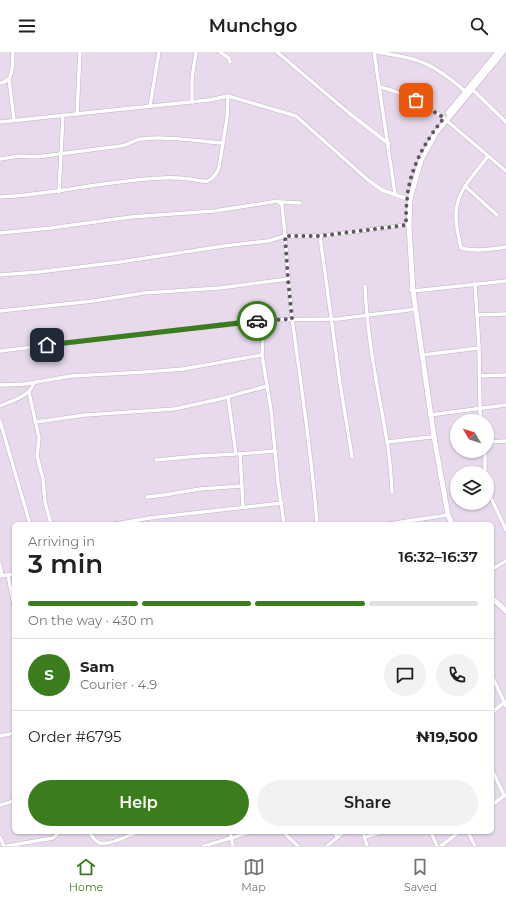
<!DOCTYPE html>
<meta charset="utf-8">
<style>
:root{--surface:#fff;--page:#f2f2f2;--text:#222;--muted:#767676;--line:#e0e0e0;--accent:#3b7c1c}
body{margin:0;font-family:Montserrat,sans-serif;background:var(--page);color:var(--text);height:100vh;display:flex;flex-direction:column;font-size:15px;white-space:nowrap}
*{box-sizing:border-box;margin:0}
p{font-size:13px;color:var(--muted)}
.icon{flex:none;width:22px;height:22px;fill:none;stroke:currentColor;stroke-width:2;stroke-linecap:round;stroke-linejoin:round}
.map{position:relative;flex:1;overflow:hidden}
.drawer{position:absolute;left:12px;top:470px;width:482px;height:312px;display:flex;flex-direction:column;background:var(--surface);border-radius:6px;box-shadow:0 1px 3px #0004}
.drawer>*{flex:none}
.needle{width:26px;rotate:309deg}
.controls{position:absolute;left:450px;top:362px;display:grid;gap:8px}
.controls a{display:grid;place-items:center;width:44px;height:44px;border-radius:50%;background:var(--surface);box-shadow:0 1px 3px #0004;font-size:20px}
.pin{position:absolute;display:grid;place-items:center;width:34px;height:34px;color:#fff;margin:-17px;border-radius:8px;box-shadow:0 2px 6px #0006}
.courier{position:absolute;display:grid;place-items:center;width:40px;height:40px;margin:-20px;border:3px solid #3b7c1c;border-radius:50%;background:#fff;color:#222;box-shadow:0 1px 5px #0007}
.summary em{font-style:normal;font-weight:600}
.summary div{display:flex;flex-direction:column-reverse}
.summary{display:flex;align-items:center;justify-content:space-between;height:68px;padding:0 16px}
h1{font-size:26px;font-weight:600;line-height:30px}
.bar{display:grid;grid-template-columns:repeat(4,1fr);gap:6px 4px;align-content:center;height:48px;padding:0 16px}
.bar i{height:5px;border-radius:3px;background:var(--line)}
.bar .current{background:var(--accent)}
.bar p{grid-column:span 4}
.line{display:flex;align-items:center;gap:10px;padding:0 16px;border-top:1px solid var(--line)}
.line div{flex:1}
.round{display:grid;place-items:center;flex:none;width:42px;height:42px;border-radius:21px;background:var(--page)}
.cta{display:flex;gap:8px;margin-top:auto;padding:8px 16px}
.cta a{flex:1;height:46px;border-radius:24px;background:var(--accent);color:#fff;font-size:16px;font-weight:600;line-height:46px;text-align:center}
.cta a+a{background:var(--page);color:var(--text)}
header{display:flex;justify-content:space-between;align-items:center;height:52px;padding:0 16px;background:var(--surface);font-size:18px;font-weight:600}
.tabs{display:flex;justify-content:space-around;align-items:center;height:56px;border-top:1px solid var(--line);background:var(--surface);font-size:11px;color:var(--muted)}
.tabs a{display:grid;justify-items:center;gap:2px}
.tabs .current{color:var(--accent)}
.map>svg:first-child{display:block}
</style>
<header><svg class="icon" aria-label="menu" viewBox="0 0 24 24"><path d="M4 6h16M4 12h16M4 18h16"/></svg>Munchgo<svg class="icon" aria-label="search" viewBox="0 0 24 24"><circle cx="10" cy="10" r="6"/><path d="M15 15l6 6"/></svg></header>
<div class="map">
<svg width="506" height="794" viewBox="0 0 506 794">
<rect width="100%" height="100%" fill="#e8d9ed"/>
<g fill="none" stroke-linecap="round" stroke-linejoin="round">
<g stroke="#bfb0c3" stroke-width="4.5">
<g id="street">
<polyline points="220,0 229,6 230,10"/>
<polyline points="277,0 349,61 389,92"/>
<polyline points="374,0 395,142"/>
<path d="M376 0C419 6 433 11 466 40"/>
<polyline points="9,27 14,68"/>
<path d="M0 31C15 29 12 12 13 0"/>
<path d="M380 35C404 41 424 51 444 66"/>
<polyline points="473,38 506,70"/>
<polyline points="192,50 192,26 196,0"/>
<polyline points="150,54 159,0"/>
<polyline points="77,62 80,0"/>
<polyline points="446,68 506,119"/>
<polyline points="0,70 209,48 228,44 296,64 368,128 382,138 407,147"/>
<path d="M488 104C474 124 455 139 456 165 456 175 459 186 461 196 475 200 492 197 506 195"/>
<path d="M0 107 20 104 36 105 121 94C128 93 134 88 141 87 169 84 196 89 223 91"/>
<polyline points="465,134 497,163"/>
<polyline points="59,140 63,63"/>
<path d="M0 145C54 143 107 128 162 126 171 125 181 126 190 127 195 128 202 130 208 129 213 127 218 120 219 115L227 66 228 44"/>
<polyline points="280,150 300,151"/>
<path d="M0 181 51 176 131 165 214 159 278 149 282 153C286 191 288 228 292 266 301 334 312 403 317 472"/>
<polyline points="320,184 340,331 352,405"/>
<polyline points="0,223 38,220 120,210 224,194 268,189 285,184 320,184 406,173"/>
<polyline points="475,232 479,296 480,357 481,369"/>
<path d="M365 234C367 286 378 337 387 389 390 405 391 423 392 440"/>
<polyline points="411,238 413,239 506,229"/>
<polyline points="0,259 93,249 144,241 219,236 288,227"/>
<polyline points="477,263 506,262"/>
<polyline points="260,268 263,284 262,303 271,358 278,430 284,472"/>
<polyline points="0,299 260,268 338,267 416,257"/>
<polyline points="422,303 479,296"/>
<polyline points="479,324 506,323"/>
<polyline points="0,333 25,332 71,324 145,320 183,317 262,303"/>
<polyline points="29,340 39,386 37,404 43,427 45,450 51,472"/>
<path d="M0 354C13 348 29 345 34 331"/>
<polyline points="430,363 506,353"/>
<polyline points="0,369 30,472"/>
<polyline points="36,370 85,363 174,357 220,347 267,334"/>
<polyline points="387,390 431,385"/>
<polyline points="487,390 506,389"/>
<polyline points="485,399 485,421"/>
<polyline points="239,402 275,399"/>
<polyline points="240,402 243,455"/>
<polyline points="156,408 199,404 236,402 228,345"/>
<polyline points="487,434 492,448 506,478"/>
<polyline points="147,445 164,443 200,437 242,434"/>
<polyline points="115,472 150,466 282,451"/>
<polyline points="388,472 448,463"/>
<polyline points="0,513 2,523"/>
<polyline points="492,517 506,509"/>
<polyline points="8,523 14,554"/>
<polyline points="0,524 14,522"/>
<polyline points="492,624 506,654"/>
<polyline points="492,660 505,650"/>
<polyline points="0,684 14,681"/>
<polyline points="492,718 504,743"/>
<polyline points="0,753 14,749"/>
<polyline points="492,753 505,743"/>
<path d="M89 780C92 784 95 790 100 791 109 794 129 783 137 780"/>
<polyline points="230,780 233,794"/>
<polyline points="283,780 298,794"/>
<polyline points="333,780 338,785"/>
<polyline points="363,780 367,794"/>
<polyline points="431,780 437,794"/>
<polyline points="468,780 475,794"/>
<polyline points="0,785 4,794"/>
<polyline points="365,785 382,780"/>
<polyline points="7,794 53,786 60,780"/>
<polyline points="204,794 251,780"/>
<polyline points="327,794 344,780"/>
<polyline points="441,794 459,780"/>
</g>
</g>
<g stroke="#bfb0c3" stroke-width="6">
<g id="secondary">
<polyline points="448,61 498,0"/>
<polyline points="452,472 448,463 434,385 413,239 409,173 410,147 421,108 436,81 503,0"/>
<polyline points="492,546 506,559"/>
</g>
</g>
<use href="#street" stroke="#fff" stroke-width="3.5"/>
<use href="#secondary" stroke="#fff" stroke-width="5"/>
</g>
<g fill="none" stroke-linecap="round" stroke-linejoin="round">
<path stroke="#5e5661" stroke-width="4" stroke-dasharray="0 7.2" d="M257 269 292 267 288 227 285 184H320L406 173C406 165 406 156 407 148 409 118 425 89 444 66L416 48"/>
<polyline stroke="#3b7c1c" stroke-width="5" points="47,293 257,269"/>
</g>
</svg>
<div class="controls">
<a><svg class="needle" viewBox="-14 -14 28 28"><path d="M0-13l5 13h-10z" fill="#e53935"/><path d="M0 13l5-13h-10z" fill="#767676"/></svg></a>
<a><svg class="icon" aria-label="layers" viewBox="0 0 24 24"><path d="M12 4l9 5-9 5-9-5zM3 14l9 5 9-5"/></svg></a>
</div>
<div class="pin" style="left:416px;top:48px;background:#ea580c"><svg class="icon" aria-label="bag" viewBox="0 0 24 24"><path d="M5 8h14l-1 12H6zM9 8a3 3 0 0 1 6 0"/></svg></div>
<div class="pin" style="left:47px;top:293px;background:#1f2937"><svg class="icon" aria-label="home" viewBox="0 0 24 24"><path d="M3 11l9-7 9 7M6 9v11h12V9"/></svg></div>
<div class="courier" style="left:257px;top:269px"><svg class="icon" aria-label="car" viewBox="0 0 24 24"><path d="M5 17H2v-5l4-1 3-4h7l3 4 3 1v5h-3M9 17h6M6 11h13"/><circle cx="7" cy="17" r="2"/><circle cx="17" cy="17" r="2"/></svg></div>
<section class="drawer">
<div class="summary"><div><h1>3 min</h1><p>Arriving in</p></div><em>16:32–16:37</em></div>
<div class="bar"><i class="current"></i><i class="current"></i><i class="current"></i><i></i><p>On the way · 430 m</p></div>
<div class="line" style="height:72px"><b class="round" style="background:var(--accent);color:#fff">S</b><div><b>Sam</b><p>Courier · 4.9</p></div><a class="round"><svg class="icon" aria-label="chat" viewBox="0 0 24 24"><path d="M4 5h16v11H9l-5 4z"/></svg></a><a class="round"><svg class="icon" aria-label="phone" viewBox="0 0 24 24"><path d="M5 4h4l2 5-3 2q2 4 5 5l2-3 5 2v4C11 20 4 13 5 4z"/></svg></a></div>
<div class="line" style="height:52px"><div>Order #6795</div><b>₦19,500</b></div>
<div class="cta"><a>Help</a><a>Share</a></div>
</section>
</div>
<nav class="tabs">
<a class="current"><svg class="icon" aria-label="home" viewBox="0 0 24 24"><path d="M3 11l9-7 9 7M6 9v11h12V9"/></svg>Home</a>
<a><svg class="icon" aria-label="map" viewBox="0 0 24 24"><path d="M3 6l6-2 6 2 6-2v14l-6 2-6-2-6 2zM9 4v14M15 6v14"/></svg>Map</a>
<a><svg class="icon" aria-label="saved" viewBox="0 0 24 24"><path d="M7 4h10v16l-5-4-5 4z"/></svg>Saved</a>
</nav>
